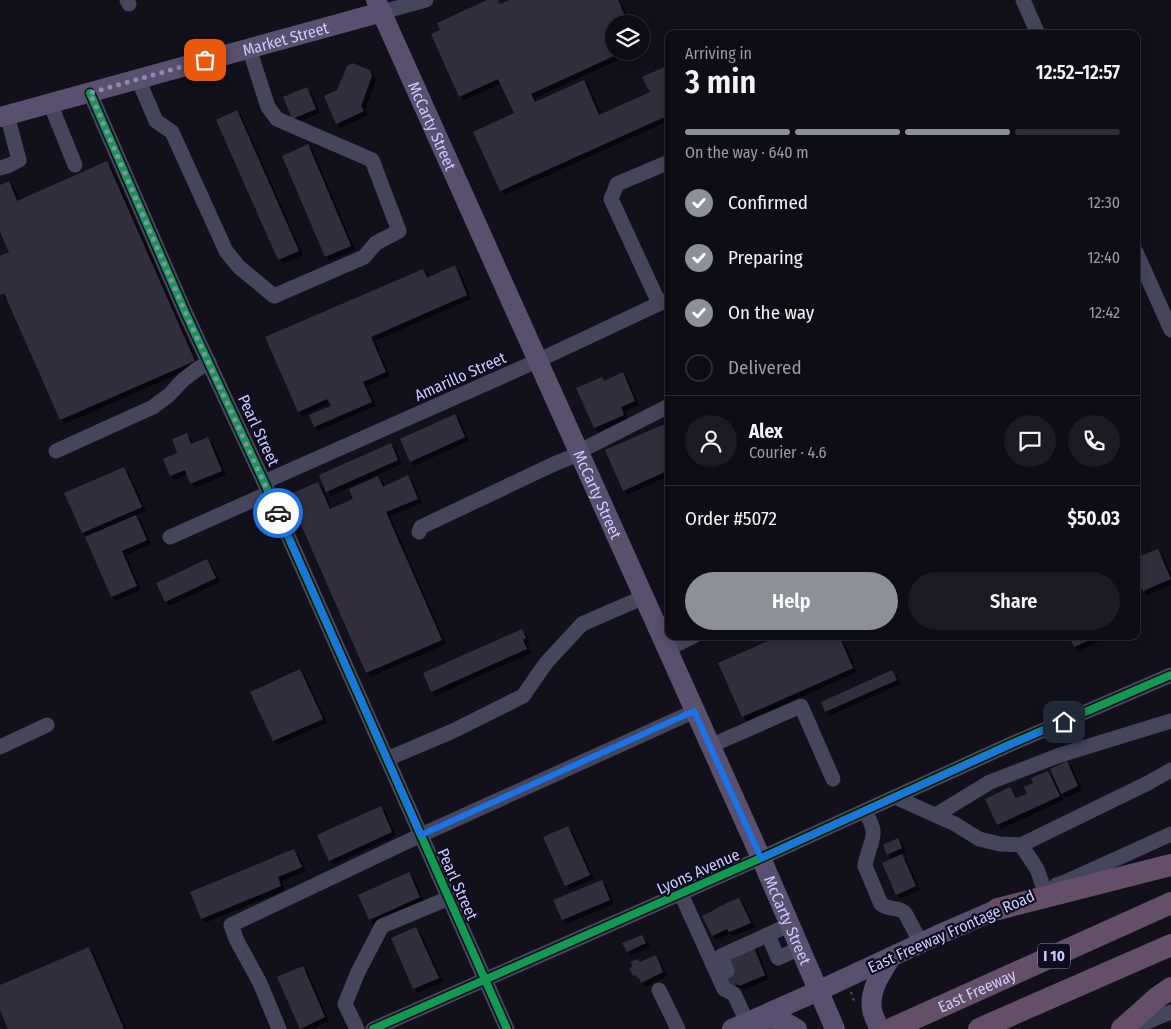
<!DOCTYPE html>
<meta charset="utf-8">
<style>
:root{--surface:#0e0c14;--page:#1c1a22;--text:#f1f3f6;--muted:#9b9ba0;--line:#2e2c34;--accent:#8c9099}
body{margin:0;font-family:"Fira Sans Condensed",sans-serif;background:var(--page);color:var(--text);height:100vh;display:flex;flex-direction:column;font-size:19px;white-space:nowrap}
*{box-sizing:border-box;margin:0}
p{font-size:16px;color:var(--muted)}
.icon{flex:none;width:28px;height:28px;fill:none;stroke:currentColor;stroke-width:2;stroke-linecap:round;stroke-linejoin:round}
.map{position:relative;flex:1;overflow:hidden}
.side{position:absolute;left:665px;top:30px;width:475px;height:610px;display:flex;flex-direction:column;background:var(--surface);border-radius:10px;box-shadow:0 2px 12px #0003,0 0 0 1px var(--line)}
.side>*{flex:none}
.controls{position:absolute;left:605px;top:15px;display:grid;gap:10px}
.controls a{display:grid;place-items:center;width:45px;height:45px;border-radius:50%;background:var(--surface);box-shadow:0 2px 12px #0003,0 0 0 1px var(--line);font-size:25px}
.pin{position:absolute;display:grid;place-items:center;width:42px;height:42px;color:#fff;margin:-21px;border-radius:10px;box-shadow:0 2px 8px #0006}
.courier{position:absolute;display:grid;place-items:center;width:50px;height:50px;margin:-25px;border:4px solid #1a73e8;border-radius:50%;background:#fff;color:#222;box-shadow:0 1px 6px #0007}
.overview em{font-style:normal;font-weight:600}
.overview div{display:flex;flex-direction:column-reverse}
.overview{display:flex;align-items:center;justify-content:space-between;height:85px;padding:0 20px}
h1{font-size:32px;font-weight:600;line-height:38px}
.bar{display:grid;grid-template-columns:repeat(4,1fr);gap:8px 5px;align-content:center;height:60px;padding:0 20px}
.bar i{height:6px;border-radius:4px;background:var(--line)}
.bar .on{background:var(--accent)}
.bar p{grid-column:span 4}
.line{display:flex;align-items:center;gap:12px;padding:0 20px;border-top:1px solid var(--line)}
.line div{flex:1}
.round{display:grid;place-items:center;flex:none;width:52px;height:52px;border-radius:26px;background:var(--page)}
ol{padding:0 20px;list-style:none}
li{display:flex;align-items:center;gap:15px;height:55px}
li p{margin-inline-start:auto}
li .icon{padding:5px;border-radius:50%;background:var(--accent);color:#fff;stroke-width:4}
li:last-child{color:var(--muted)}
li i{width:28px;height:28px;border:2px solid var(--line);border-radius:50%}
.primary-button{display:flex;gap:10px;margin-top:auto;padding:10px 20px}
.primary-button a{flex:1;height:58px;border-radius:30px;background:var(--accent);color:#fff;font-size:20px;font-weight:600;line-height:58px;text-align:center}
.primary-button a+a{background:var(--page);color:var(--text)}
.map>svg:first-child{display:block}
</style>
<div class="map">
<svg width="1171" height="1029" viewBox="0 0 1171 1029">
<defs>
<filter id="shadow"><feDropShadow dx="4" dy="4" stdDeviation="0" flood-color="#0009"/></filter>
</defs>
<rect width="100%" height="100%" fill="#12101b"/>
<g fill="#302e3e" filter="url(#shadow)">
<polygon points="487,0 498,0 500,4 510,0 618,0 628,24 614,24 614,51 625,51 531,94 535,102 584,80 599,115 650,92 642,77 669,65 669,115 500,191 473,132 514,113 498,79 459,97 431,34 440,30 437,23"/>
<polygon points="352,63 370,70 372,76 361,106 364,111 336,124 324,96 337,90 347,66"/>
<polygon points="307,87 316,109 292,119 283,97"/>
<polygon points="237,110 299,251 278,260 216,120"/>
<polygon points="308,144 351,246 325,257 282,156"/>
<polygon points="107,161 195,361 60,420 4,293 0,295 0,256 9,252 0,232 0,185 9,181 17,201"/>
<polygon points="455,265 467,295 371,337 386,372 363,382 372,402 314,427 309,415 331,406 327,399 298,412 265,337 423,269 427,278"/>
<polygon points="623,372 635,401 621,407 624,415 594,428 576,388 602,377 604,381"/>
<polygon points="455,414 465,437 410,462 400,439"/>
<polygon points="669,422 669,470 623,491 605,450"/>
<polygon points="187,433 191,444 208,437 222,471 190,484 185,470 170,476 163,459 177,453 172,439"/>
<polygon points="391,443 398,460 326,492 319,475"/>
<polygon points="124,467 142,507 82,533 64,493"/>
<polygon points="408,475 418,499 386,512 442,640 366,673 288,495 318,482 330,509 353,499 349,489 378,476 383,487"/>
<polygon points="136,515 147,540 122,551 137,586 111,597 85,537"/>
<polygon points="1158,549 1171,579 1143,591 1136,575 1136,558"/>
<polygon points="207,559 216,578 165,602 156,583"/>
<polygon points="522,629 526,638 523,640 527,649 431,692 423,673"/>
<polygon points="779,636 839,636 853,668 742,717 718,663"/>
<polygon points="1069,636 1093,636 1094,638 1074,647"/>
<polygon points="300,669 323,719 273,741 250,692"/>
<polygon points="892,670 897,680 825,712 821,702"/>
<polygon points="1067,761 1078,786 1061,794 1050,769"/>
<polygon points="1048,771 1060,796 997,825 985,799 1010,787 1016,798 1027,794 1024,787 1033,783 1031,778"/>
<polygon points="381,806 392,832 329,861 317,835"/>
<polygon points="568,826 590,875 565,886 543,837"/>
<polygon points="898,838 902,848 887,855 883,845"/>
<polygon points="294,849 302,867 278,877 281,886 201,919 190,892"/>
<polygon points="902,854 916,886 896,895 882,863"/>
<polygon points="409,872 420,897 369,920 358,895"/>
<polygon points="602,880 610,900 562,920 553,900"/>
<polygon points="739,898 751,923 729,932 727,929 712,936 702,916 718,908 717,907 725,905 724,904"/>
<polygon points="416,927 439,978 413,989 391,938"/>
<polygon points="642,935 646,943 627,952 622,943"/>
<polygon points="753,945 765,975 739,986 738,984 727,989 721,975 730,963 735,953"/>
<polygon points="89,947 124,1029 8,1029 0,1010 0,985"/>
<polygon points="656,955 663,972 641,983 639,978 637,979 636,975 633,976 629,968 632,967 631,962 638,959 640,962"/>
<polygon points="303,966 325,1017 300,1029 277,977"/>
</g>
<g fill="none" stroke-linecap="round" stroke-linejoin="round">
<polyline stroke="#2e2c3d" stroke-width="15" stroke-dasharray="15 8" stroke-linecap="butt" points="727,971 734,986"/>
<polyline stroke="#465662" stroke-width="2" stroke-dasharray="2.5 4" stroke-linecap="butt" points="851,992 855,1004"/>
<g stroke="#45465c" stroke-width="15">
<polyline points="127,0 129,4"/>
<polyline points="1023,0 1038,34"/>
<polyline points="382,12 426,0"/>
<polyline points="138,79 156,121 172,132 226,251 239,267 274,296 364,257 376,243 399,231 372,160 277,119 268,107 249,48"/>
<polyline points="90,93 186,314 264,482 507,1029"/>
<polyline points="50,103 75,165"/>
<polyline points="0,168 10,165 19,160 7,115"/>
<polyline points="1136,252 1171,330"/>
<polyline points="659,303 611,199 617,184 669,162"/>
<polyline points="56,451 153,407 169,395 183,380 196,370 209,362"/>
<polyline points="578,452 669,406"/>
<polyline points="264,482 537,361 669,299"/>
<polyline points="419,532 421,527 554,464 579,454"/>
<polyline points="170,537 269,493"/>
<polyline points="667,649 694,636"/>
<polyline points="710,746 801,706 833,779"/>
<polyline points="0,747 47,725"/>
<polyline points="387,759 453,731 523,696 546,663 582,624 644,597"/>
<polyline points="895,797 955,824 979,839 1000,844 1021,845 1037,869 1044,889"/>
<path d="M865 811C874 828 876 832 869 850 868 856 865 861 865 866L881 904C888 910 899 907 905 913L921 943"/>
<polyline points="936,815 990,782 1060,755 1171,721"/>
<polyline points="1021,845 1148,783 1171,770"/>
<polyline points="1056,885 1065,882 1171,834"/>
<polyline points="681,894 724,989 734,994 747,1022"/>
<polyline points="768,935 778,958 800,948"/>
<polyline points="727,971 721,956 789,925"/>
<polyline points="659,990 678,1029"/>
<polyline points="279,1029 260,983 237,941 231,925 421,835 695,711"/>
<polyline points="357,1029 345,1004 358,972 382,926 449,898"/>
<polyline points="373,1029 761,858 1011,744 1171,675"/>
<polyline points="1130,1029 1171,1012"/>
</g>
<g stroke="#594f6e" stroke-width="20">
<path id="s1" d="M376 0 761 858 835 1029"/>
<path id="s2" d="M0 117 382 12"/>
<path d="M757 1020C777 1017 780 1019 797 1029"/>
<polyline points="732,1029 818,991 938,935 998,909"/>
<path d="M880 1029C877 1023 873 1016 872 1010 869 989 881 974 891 957"/>
</g>
<g stroke="#644e68" stroke-width="22">
<polyline points="998,909 1171,865"/>
<path id="s3" d="M891 1029 1171 903"/>
<polyline points="979,1029 1171,945"/>
<polyline points="1122,1029 1158,997 1171,988"/>
</g>
<g stroke="#0e0c1f" stroke-width="11">
<g id="cycleway">
<polyline points="90,93 186,314 264,482 507,1029"/>
<polyline points="373,1029 761,858 1011,744 1171,675"/>
</g>
</g>
<use href="#cycleway" stroke="#139951" stroke-width="8"/>
</g>
<g fill="none" stroke-linecap="round" stroke-linejoin="round">
<polyline stroke="#8c8aaf" stroke-width="5" stroke-dasharray="0 9" points="205,60 90,93 186,314 278,513"/>
<polyline stroke="#1a73e8" stroke-width="6" points="278,513 421,835 694,711 761,858 1012,744 1064,722"/>
</g>
<g text-anchor="middle" stroke-width="4.5" stroke-linejoin="round" paint-order="stroke">
<rect fill="#0e0c1f" stroke="#9492bc" stroke-width="1" x="1038" y="943.5" width="32" height="25" rx="4"/>
<g font-size="15" font-weight="bold" fill="#cdcbff">
<text x="1054" y="961">I 10</text>
</g>
<g font-size="16" fill="#cdcbff" stroke="#0e0c1f">
<text dy="6" stroke="none"><textPath href="#s2" startOffset="296">Market Street</textPath></text>
<text dy="6" stroke="none"><textPath href="#s1" startOffset="138">McCarty Street</textPath></text>
<text transform="translate(460 376) rotate(-24)" y="6">Amarillo Street</text>
<text transform="translate(259 430) rotate(65)" y="6">Pearl Street</text>
<text dy="6" stroke="none"><textPath href="#s1" startOffset="542">McCarty Street</textPath></text>
<text transform="translate(698 871) rotate(-24)" y="6">Lyons Avenue</text>
<text transform="translate(458 884) rotate(66)" y="6">Pearl Street</text>
<text dy="6" stroke="none"><textPath href="#s1" startOffset="1008">McCarty Street</textPath></text>
<text transform="translate(951 931) rotate(-24)" y="6">East Freeway Frontage Road</text>
<text dy="6" stroke="none"><textPath href="#s3" startOffset="94">East Freeway</textPath></text>
</g>
</g>
</svg>
<div class="controls">
<a><svg class="icon" aria-label="layers" viewBox="0 0 24 24"><path d="M12 4l9 5-9 5-9-5zM3 14l9 5 9-5"/></svg></a>
</div>
<div class="pin" style="left:205px;top:60px;background:#ea580c"><svg class="icon" aria-label="bag" viewBox="0 0 24 24"><path d="M5 8h14l-1 12H6zM9 8a3 3 0 0 1 6 0"/></svg></div>
<div class="pin" style="left:1064px;top:722px;background:#1f2937"><svg class="icon" aria-label="home" viewBox="0 0 24 24"><path d="M3 11l9-7 9 7M6 9v11h12V9"/></svg></div>
<div class="courier" style="left:278px;top:513px"><svg class="icon" aria-label="car" viewBox="0 0 24 24"><path d="M5 17H2v-5l4-1 3-4h7l3 4 3 1v5h-3M9 17h6M6 11h13"/><circle cx="7" cy="17" r="2"/><circle cx="17" cy="17" r="2"/></svg></div>
<section class="side">
<div class="overview"><div><h1>3 min</h1><p>Arriving in</p></div><em>12:52–12:57</em></div>
<div class="bar"><i class="on"></i><i class="on"></i><i class="on"></i><i></i><p>On the way · 640 m</p></div>
<ol>
<li><svg class="icon" aria-label="check" viewBox="0 0 24 24"><path d="M5 12l5 5 9-10"/></svg>Confirmed<p>12:30</p></li>
<li><svg class="icon" aria-label="check" viewBox="0 0 24 24"><path d="M5 12l5 5 9-10"/></svg>Preparing<p>12:40</p></li>
<li><svg class="icon" aria-label="check" viewBox="0 0 24 24"><path d="M5 12l5 5 9-10"/></svg>On the way<p>12:42</p></li>
<li><i></i>Delivered</li>
</ol>
<div class="line" style="height:90px"><a class="round"><svg class="icon" aria-label="person" viewBox="0 0 24 24"><circle cx="12" cy="8" r="4"/><path d="M4 21q1-7 8-7t8 7"/></svg></a><div><b>Alex</b><p>Courier · 4.6</p></div><a class="round"><svg class="icon" aria-label="chat" viewBox="0 0 24 24"><path d="M4 5h16v11H9l-5 4z"/></svg></a><a class="round"><svg class="icon" aria-label="phone" viewBox="0 0 24 24"><path d="M5 4h4l2 5-3 2q2 4 5 5l2-3 5 2v4C11 20 4 13 5 4z"/></svg></a></div>
<div class="line" style="height:65px"><div>Order #5072</div><b>$50.03</b></div>
<div class="primary-button"><a>Help</a><a>Share</a></div>
</section>
</div>
